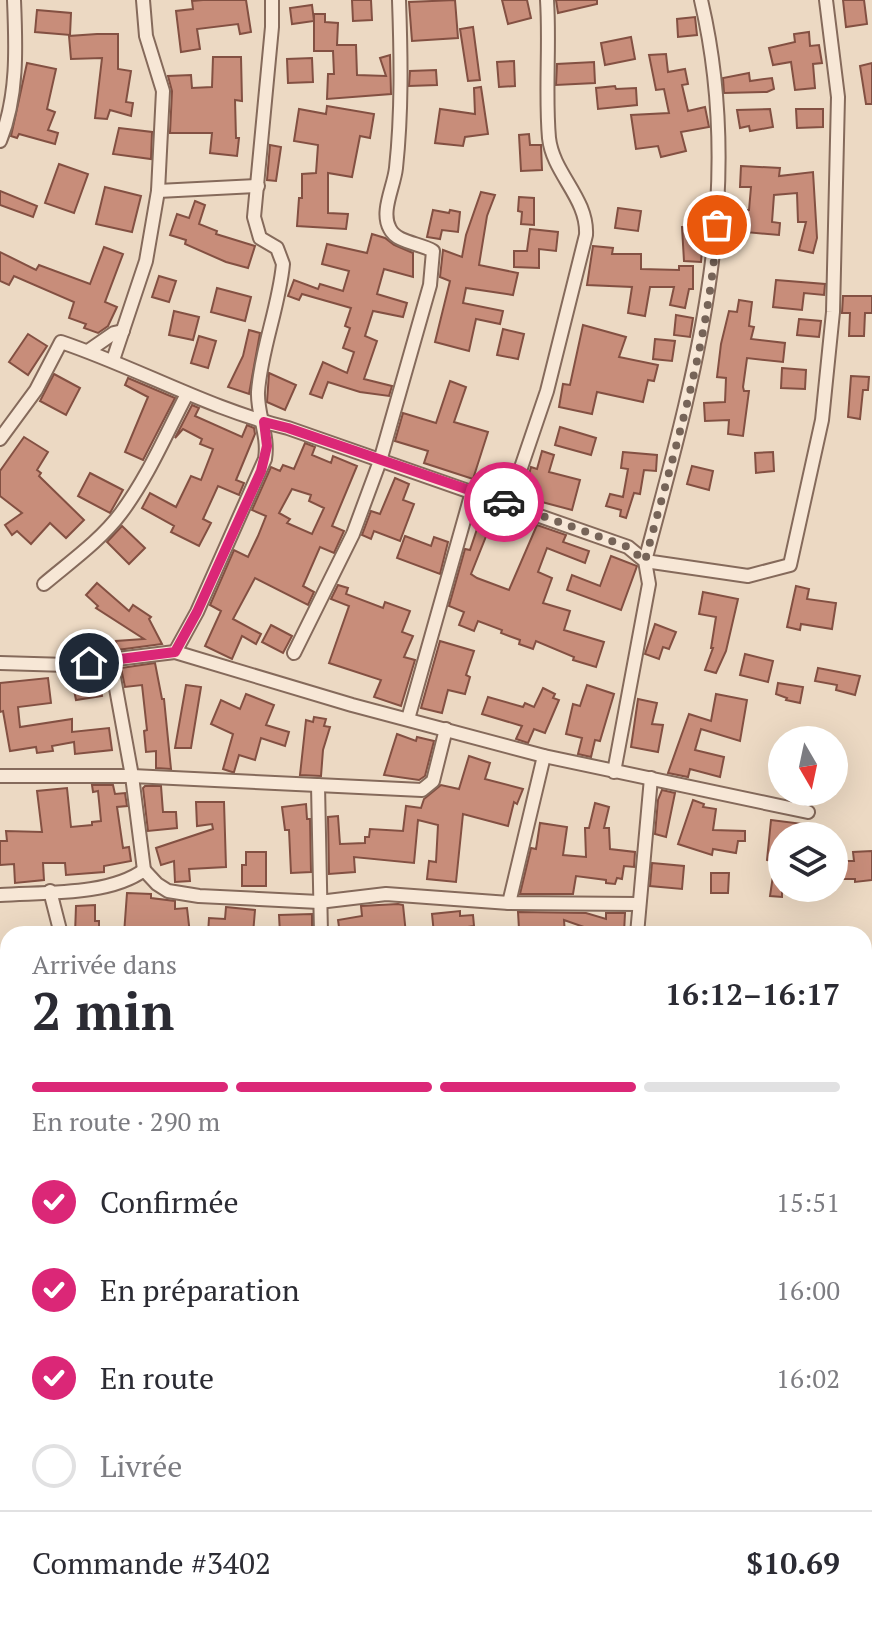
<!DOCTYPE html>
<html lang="fr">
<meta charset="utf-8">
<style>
:root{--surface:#fff;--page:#f7f7f7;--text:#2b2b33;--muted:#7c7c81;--line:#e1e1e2;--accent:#db2777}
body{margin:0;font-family:"PT Serif",serif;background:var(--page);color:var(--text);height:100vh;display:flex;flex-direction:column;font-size:30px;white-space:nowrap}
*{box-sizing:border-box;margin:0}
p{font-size:26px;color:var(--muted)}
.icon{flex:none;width:44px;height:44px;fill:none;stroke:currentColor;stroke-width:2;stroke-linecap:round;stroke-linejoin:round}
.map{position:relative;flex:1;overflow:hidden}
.side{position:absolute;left:0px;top:926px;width:872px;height:704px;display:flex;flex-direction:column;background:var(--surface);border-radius:24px 24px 0 0;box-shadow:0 8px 32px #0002}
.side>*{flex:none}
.needle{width:52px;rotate:171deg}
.buttons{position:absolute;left:768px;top:726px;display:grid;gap:16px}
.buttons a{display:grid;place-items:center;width:80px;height:80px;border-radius:50%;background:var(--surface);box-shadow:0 8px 32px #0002;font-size:40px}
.pin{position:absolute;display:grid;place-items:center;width:68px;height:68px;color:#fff;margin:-34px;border:4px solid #fff;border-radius:50%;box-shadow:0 2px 8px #0007}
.courier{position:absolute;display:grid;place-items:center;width:80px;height:80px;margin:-40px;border:6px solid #db2777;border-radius:50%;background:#fff;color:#222;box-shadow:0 2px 10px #0007}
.head em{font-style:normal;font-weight:700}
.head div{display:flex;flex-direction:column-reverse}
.head{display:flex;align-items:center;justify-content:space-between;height:136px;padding:0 32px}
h1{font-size:52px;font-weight:700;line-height:60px}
.bar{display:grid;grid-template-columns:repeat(4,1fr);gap:12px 8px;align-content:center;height:96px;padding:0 32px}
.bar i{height:10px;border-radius:6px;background:var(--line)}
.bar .active{background:var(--accent)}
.bar p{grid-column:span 4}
.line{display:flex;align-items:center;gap:20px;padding:0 32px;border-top:2px solid var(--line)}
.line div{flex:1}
ol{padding:0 32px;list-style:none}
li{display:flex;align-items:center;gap:24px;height:88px}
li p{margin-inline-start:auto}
li .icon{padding:8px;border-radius:50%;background:var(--accent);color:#fff;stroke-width:4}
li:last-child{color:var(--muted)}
li i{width:44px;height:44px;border:4px solid var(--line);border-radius:50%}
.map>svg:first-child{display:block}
</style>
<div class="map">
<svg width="872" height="1630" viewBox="0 0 872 1630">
<rect width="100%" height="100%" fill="#ecd9c3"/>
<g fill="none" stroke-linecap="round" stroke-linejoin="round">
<polyline stroke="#6c8c7f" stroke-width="4" points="864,1043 865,1043"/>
</g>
<g fill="#c88d7a" stroke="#835042" stroke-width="2" fill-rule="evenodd">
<polygon points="203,0 246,0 251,32 240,34 238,24 197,29 200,49 181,52 176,11 193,9 192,1"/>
<polygon points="352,0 371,0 372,20 353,21"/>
<polygon points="455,0 458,38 412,41 409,2"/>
<polygon points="502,0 527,0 531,18 508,24"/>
<polygon points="556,0 597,0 597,4 558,13"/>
<polygon points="843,0 864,0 867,24 846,27"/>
<polygon points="312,5 314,21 292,24 290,8"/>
<polygon points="37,10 71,13 70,35 35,32"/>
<polygon points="314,14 325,14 325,22 338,23 337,45 356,45 357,75 386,76 380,58 390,55 391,94 327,99 328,74 334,74 333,51 314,51"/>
<polygon points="695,17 697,35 678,37 677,19"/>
<polygon points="473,27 480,80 468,81 460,29"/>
<polygon points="809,32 810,46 819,45 822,63 813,64 815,88 795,90 791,62 773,65 769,48 795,42 794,34"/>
<polygon points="97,34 118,34 118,69 131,71 126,102 133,103 131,116 110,110 107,119 95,118 102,58 71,59 69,36"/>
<polygon points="631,37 635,59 605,65 601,43"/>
<polygon points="666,54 668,72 685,69 688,84 682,85 688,111 705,107 709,127 681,132 686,151 661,157 658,146 636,149 631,115 669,113 664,89 656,90 649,55"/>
<polygon points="213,57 241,57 242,101 235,100 236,138 239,138 237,156 210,153 212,133 170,133 172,91 168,76 191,75 192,88 212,87"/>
<polygon points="312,58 313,82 288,83 287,59"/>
<polygon points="514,61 515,86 499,87 497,62"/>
<polygon points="594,62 595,83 556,85 557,64"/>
<polygon points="27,63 56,69 47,109 55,112 48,130 58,133 55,144 19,134 17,138 11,136"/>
<polygon points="872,63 872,104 866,104 860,66"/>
<polygon points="436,70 437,85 409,86 410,71"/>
<polygon points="749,73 750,81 772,78 774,89 767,92 724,93 723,78"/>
<polygon points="615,86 616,89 636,88 637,105 598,109 596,88"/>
<polygon points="481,87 488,134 465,137 463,146 435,143 440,109 475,114 474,88"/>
<polygon points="327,106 374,114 370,138 360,136 352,177 328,173 328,213 348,214 346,229 297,226 299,198 302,198 302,174 316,173 318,145 294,141 299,109 326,114"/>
<polygon points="770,109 773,127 750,131 749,126 740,128 737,110"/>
<polygon points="796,109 823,109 823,127 797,128"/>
<polygon points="119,128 152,132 151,159 113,154"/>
<polygon points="529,134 530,145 541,145 542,170 521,171 519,135"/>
<polygon points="270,145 281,147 276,181 267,180"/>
<polygon points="59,164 88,174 74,213 45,203"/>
<polygon points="741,166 780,168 779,176 813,172 817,238 813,253 799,250 806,222 798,222 797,193 774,195 772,222 780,223 779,235 746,232 745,237 724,237 726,210 749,210 751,187 740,187"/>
<polygon points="105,187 141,196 132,232 96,224"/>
<polygon points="0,191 37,206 33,217 0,205"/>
<polygon points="481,192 495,195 487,216 479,265 518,273 513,295 466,288 463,303 503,311 500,324 476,319 469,351 435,342 450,281 440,277 443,250 462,257 466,235"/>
<polygon points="519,197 534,198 534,225 521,224 522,212 518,211"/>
<polygon points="195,201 205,205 199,224 217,231 216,234 255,246 248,268 226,262 185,244 186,240 170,235 177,214 189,218"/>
<polygon points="618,208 641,211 638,231 615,228"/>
<polygon points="433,210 449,213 450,210 460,212 458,232 442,230 440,239 427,237"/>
<polygon points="682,227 704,228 701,262 684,261"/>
<polygon points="530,229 558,232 556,251 539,249 539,268 514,267 514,251 527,251"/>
<polygon points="372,234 385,238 394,245 413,253 413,277 384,269 377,294 407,303 403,317 373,311 365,336 377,341 364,379 392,386 389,396 360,392 328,382 322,398 310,394 323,362 347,373 354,352 343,348 350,328 345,326 351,308 302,294 299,300 288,296 294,280 318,289 320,284 343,291 349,271 322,264 327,244 367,253"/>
<polygon points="593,246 613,248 612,254 641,254 641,269 679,270 679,266 693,266 693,289 689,289 685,308 670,305 674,287 650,287 645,316 628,313 632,287 587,285"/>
<polygon points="104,247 123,254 105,302 117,307 108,326 98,333 84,328 86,324 69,318 74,302 14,276 9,285 0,281 0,252 36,270 39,265 90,284"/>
<polygon points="159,276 176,281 169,302 152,297"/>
<polygon points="776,280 825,284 824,295 804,293 802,310 773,307"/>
<polygon points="217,288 251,297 245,321 211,312"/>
<polygon points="843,296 872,296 872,313 865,313 864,336 849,336 850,313 842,313"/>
<polygon points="739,300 752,302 749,326 754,327 751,339 785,343 783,362 747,358 743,387 744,391 749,391 743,436 728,434 729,420 705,421 704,403 725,402 726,378 717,377 721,344 729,311 737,312"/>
<polygon points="174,311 199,317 193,340 169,335"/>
<polygon points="676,315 693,318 690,337 674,335"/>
<polygon points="799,319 821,321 819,337 797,335"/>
<polygon points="583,325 626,337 619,357 658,365 654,381 648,380 643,402 597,392 592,414 559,407 563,384 570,385"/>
<polygon points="503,329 524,334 518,359 497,355"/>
<polygon points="249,330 260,333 249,394 228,387 243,356"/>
<polygon points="28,334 47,346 28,375 9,362"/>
<polygon points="199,336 216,341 208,368 191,363"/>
<polygon points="655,339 675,341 672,361 653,359"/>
<polygon points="782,368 806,370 805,389 781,388"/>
<polygon points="269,373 296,385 285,410 267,402"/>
<polygon points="54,374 80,388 66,415 40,401"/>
<polygon points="851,376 869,377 868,390 863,390 860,419 848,417"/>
<polygon points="128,378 175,398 143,460 125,452 148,397 125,385"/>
<polygon points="450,381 466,387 454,422 488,432 473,479 424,463 428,451 395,441 403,413 436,423"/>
<polygon points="192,405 199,408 195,416 242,437 247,425 254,428 255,434 236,480 244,483 239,495 218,486 203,519 211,523 199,546 171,532 174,526 142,508 150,493 176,507 191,476 201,480 213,449 200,444 202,439 183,429 175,438"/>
<polygon points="560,427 596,438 591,455 555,445"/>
<polygon points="24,437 48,452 37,470 41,473 39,476 84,520 66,538 50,523 31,544 17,531 12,535 5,525 22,513 0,496 0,471"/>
<path d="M305 443 315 447 312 455 331 463 333 456 357 466 332 526 344 531 334 553 320 547 303 586 314 592 308 605 255 578 233 619 261 634 256 644 242 636 232 659 205 646 221 611 210 605 234 550 248 557 258 536 266 516 252 510 271 467 280 471 283 465 294 469ZM292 489 311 495 309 501 324 508 312 534 287 523 290 519 279 513Z"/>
<polygon points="542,451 554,455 549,472 580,480 572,510 523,497 531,467 537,469"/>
<polygon points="623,452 657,455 656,471 644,470 640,494 634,493 626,518 620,516 621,510 606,506 610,494 623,497 628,469 621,468"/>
<polygon points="773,452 774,471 756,473 755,453"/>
<polygon points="692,466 713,471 709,490 687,484"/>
<polygon points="90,473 123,490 110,513 78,496"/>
<polygon points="395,478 409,484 403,500 414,504 400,541 374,531 371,539 362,535 371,511 380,514"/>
<polygon points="484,508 499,514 491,535 487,534 471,574 477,578 509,590 537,525 566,535 563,542 589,551 585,563 547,548 538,572 552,578 543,603 570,611 564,630 604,642 596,667 573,660 574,657 536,641 533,649 519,644 520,640 501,633 502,630 478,621 474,631 459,625 464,612 449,606 465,549 470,550"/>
<polygon points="122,526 145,548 129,564 107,542"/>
<polygon points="405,536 431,546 434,537 448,542 440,574 397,558"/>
<polygon points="611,556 637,566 621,610 567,590 572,575 600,586"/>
<polygon points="97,583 129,611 133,605 151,617 149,619 162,644 117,650 116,641 144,639 96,608 98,606 86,595"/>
<polygon points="338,585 348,588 346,594 383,608 385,602 410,611 402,632 413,636 404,657 415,660 401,706 374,697 381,680 329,663 349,606 331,599"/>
<polygon points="796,586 809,589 807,599 836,603 832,629 801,624 800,630 787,627"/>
<polygon points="703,592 738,599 726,651 716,673 705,670 713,648 711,648 716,617 699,614"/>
<polygon points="655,624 676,632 669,649 663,647 659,659 645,654"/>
<polygon points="271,625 292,636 283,653 262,642"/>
<polygon points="440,641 474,651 466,675 470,677 465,694 448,690 442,713 421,708"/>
<polygon points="745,654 773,661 768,682 740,675"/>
<polygon points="155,663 162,699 164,699 171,769 156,768 156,751 146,752 144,731 147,730 142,685 125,687 121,668"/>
<polygon points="818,668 860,676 855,695 836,690 837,685 815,681"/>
<polygon points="48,678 51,703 18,707 20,727 72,719 72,732 109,728 112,750 75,754 74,742 52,746 53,751 37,753 36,747 10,751 3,711 0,712 0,683"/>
<polygon points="99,680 102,696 76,700 73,685"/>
<polygon points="778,683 803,687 800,703 786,700 787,698 776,694"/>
<polygon points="186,685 201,687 191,748 175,748"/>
<polygon points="587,685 614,694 600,741 595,740 591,757 578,754 582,738 566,734 573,704 580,706"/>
<polygon points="543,688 555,694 553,698 559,700 545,733 534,729 528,743 516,739 522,726 482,714 488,697 523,707 525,703 534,707"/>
<polygon points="246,694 274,705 266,725 289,732 285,746 261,738 255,760 239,755 234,772 232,772 223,769 233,734 211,724 221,700 240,709"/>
<polygon points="716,694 747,700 740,741 701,729 695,750 724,757 720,777 690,769 688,777 668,773 689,714 711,721"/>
<polygon points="638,699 657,703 652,724 663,725 658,752 631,747"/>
<polygon points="314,717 326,719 324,726 330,727 323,750 321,776 300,775 306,720 313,722"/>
<polygon points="397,734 416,741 417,737 434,741 425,776 419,780 384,775"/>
<polygon points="469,756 490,763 485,779 523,789 517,804 514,802 508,826 463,814 456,882 427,879 429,861 436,862 438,825 418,820 414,863 354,857 355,872 329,874 328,817 338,816 340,844 365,843 365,837 369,837 370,829 403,831 406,806 421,808 424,799 441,785 459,789"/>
<polygon points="92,785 113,785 115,794 125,793 127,806 117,807 123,848 129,847 131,861 104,866 104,872 66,875 65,863 43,863 44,880 15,883 14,864 0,865 0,841 7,841 6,831 42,832 37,791 67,788 71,827 92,825 92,822 101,821 98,791 93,792"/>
<polygon points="145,786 161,786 163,812 176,812 177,828 148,831 143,788"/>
<polygon points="662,790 675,793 666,837 655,834 658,800"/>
<polygon points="693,800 704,804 703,807 716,809 713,830 745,831 745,841 738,841 736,853 713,849 712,855 678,844"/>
<polygon points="196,802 224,802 226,867 189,869 190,881 175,882 174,861 161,865 156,848 213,829 212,824 197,826"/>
<polygon points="595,803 609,807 604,828 609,828 610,849 635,852 634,867 624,866 622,879 617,878 615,884 606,883 606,880 576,876 573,894 520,894 531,848 536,849 540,823 567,827 563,855 586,857 585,828 589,828"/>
<polygon points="306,804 307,819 310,819 311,872 291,873 289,830 285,830 282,807"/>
<polygon points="771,820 811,825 809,836 782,836 782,897 770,896 775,862 767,860"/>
<polygon points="872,851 872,880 855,882 855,879 834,879 834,861 854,861 853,852"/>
<polygon points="246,852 266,852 266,886 242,886 242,865 246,865"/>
<polygon points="652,863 684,866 682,889 650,886"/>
<polygon points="711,873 729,873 728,893 711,893"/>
<polygon points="127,893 151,894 151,898 175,901 175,909 187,908 190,934 124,934"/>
<polygon points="398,904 403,905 406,934 340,934 338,920 362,916 361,906"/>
<polygon points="95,905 95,921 99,921 99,934 75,934 76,906"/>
<polygon points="226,907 255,910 253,934 208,934 209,918 225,919"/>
<polygon points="460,911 460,916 473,915 474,926 461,928 462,934 434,934 432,914"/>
<polygon points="518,912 586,913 606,919 606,913 625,913 624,933 598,932 564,920 565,934 552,934 551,927 519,929"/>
<polygon points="312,914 312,934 280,934 279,915"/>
</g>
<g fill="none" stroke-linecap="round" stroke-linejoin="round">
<g stroke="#856a5b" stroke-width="16">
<g id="minor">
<path d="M701 0C747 195 695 374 645 561L748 576 790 565 822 420 833 312 838 97 826 0"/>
<path d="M0 141C18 97 16 47 14 0"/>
<polyline points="158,191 258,186"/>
<polyline points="88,351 114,333 123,331"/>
<polyline points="113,360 146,261 158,191 163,91 146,36 143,0"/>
<path d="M0 439 36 390 61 342C138 368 209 409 288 428L628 547 645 561 649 584 614 772"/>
<path d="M509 503 547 391 586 235C588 198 553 174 549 138 545 93 550 45 547 0"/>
<path d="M44 584C70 562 101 540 121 513 148 477 166 434 187 394"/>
<path d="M175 652 197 612 265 459C269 435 257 415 258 392 261 349 279 307 283 264L277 248 260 238 254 217 272 27V0"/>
<path d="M294 653 353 534 380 461 430 285 433 251C420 243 397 243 390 229 380 212 394 187 396 168 402 112 401 56 399 0"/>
<polyline points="111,661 132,776 144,870"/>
<polyline points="0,663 67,665 175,652 352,705 544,756 808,812"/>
<polyline points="408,719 472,492"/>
<polyline points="0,776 132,776 422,790 433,781 446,729"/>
<polyline points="318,785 321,934"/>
<polyline points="50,891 61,934"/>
<path d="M0 895C43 892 109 896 144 870L157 884 168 891 199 896 319 902 386 894 509 903 638 904"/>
<polyline points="509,903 544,756"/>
<polyline points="637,934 651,778"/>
<polyline points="0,1013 8,1014"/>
<polyline points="0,1329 8,1329"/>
<polyline points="0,1382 8,1382"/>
<polyline points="0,1435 8,1435"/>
<polyline points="0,1516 8,1516"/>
<polyline points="864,1559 872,1563"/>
<polyline points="0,1583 8,1582"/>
<polyline points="686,1622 706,1630"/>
<polyline points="438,1630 500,1622"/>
<polyline points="585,1630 585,1622"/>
</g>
</g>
<use href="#minor" stroke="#f7e7d6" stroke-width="12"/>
</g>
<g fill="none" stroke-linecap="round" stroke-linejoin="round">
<path stroke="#766458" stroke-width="8" stroke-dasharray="0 14.4" d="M504 502 628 547 645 561C674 451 710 339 717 225"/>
<polyline stroke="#db2777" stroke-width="10" points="89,663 175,652 197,612 261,471 267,446 264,422 288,428 504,502"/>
</g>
</svg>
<div class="buttons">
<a><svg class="needle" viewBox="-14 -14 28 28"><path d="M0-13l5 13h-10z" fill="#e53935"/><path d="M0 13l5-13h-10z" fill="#7c7c81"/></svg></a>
<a><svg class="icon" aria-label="layers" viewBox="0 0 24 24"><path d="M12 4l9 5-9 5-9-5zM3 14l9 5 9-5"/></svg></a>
</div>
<div class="pin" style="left:717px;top:225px;background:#ea580c"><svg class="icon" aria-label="bag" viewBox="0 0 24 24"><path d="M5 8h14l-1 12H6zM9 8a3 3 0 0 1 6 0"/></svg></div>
<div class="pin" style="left:89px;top:663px;background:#1f2937"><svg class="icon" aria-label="home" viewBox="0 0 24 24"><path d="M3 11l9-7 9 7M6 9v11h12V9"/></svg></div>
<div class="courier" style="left:504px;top:502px"><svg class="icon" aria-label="car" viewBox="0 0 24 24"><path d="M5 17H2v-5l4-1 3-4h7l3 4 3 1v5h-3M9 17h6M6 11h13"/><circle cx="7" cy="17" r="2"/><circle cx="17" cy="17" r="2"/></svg></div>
<section class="side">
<div class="head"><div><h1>2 min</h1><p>Arrivée dans</p></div><em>16:12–16:17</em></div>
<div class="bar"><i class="active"></i><i class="active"></i><i class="active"></i><i></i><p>En route · 290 m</p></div>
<ol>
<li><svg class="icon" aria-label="check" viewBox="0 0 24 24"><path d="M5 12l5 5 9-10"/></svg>Confirmée<p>15:51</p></li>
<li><svg class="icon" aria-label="check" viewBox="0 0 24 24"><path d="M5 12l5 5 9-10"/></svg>En préparation<p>16:00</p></li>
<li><svg class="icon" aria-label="check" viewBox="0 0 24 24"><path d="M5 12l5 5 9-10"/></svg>En route<p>16:02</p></li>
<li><i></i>Livrée</li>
</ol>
<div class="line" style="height:104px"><div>Commande #3402</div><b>$10.69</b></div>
</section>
</div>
